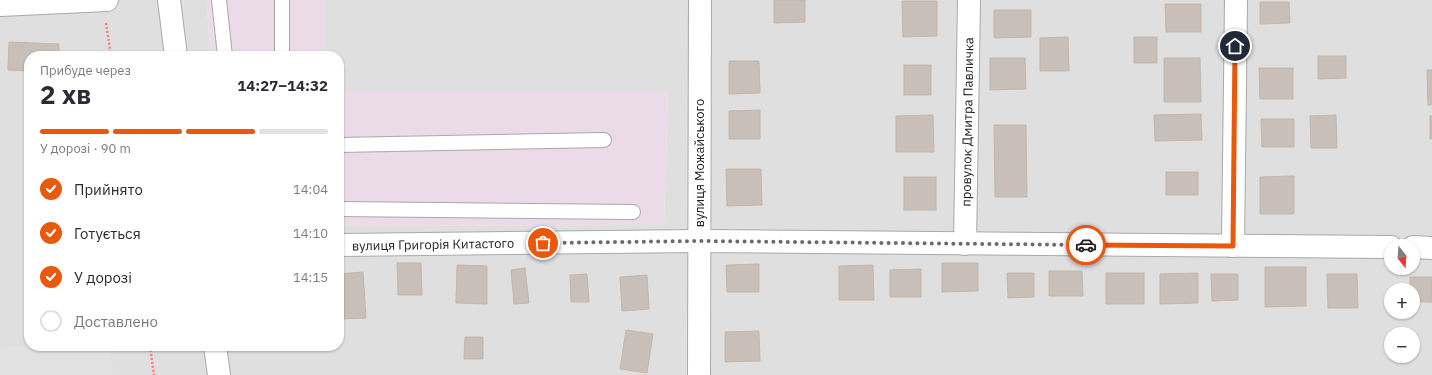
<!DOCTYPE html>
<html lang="uk">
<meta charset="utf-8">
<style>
:root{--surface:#fff;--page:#f7f7f7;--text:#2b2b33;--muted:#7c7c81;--line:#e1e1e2;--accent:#ea580c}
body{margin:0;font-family:"IBM Plex Sans",sans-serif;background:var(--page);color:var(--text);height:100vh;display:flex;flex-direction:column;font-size:15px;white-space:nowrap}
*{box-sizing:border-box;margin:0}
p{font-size:13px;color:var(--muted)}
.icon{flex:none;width:22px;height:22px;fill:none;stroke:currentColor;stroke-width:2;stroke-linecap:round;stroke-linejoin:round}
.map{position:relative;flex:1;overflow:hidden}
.drawer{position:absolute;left:24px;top:51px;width:320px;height:300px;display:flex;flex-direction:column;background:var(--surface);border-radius:16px;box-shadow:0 1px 3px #0004}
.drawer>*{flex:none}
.needle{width:26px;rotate:163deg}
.buttons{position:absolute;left:1384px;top:239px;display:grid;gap:8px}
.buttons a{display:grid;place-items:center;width:36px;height:36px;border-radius:50%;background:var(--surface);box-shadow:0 1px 3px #0004;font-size:20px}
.pin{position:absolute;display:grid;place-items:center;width:34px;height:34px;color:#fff;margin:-17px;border:2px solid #fff;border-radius:50%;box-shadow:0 1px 4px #0007}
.courier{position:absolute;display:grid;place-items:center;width:40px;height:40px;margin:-20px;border:3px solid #ea580c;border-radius:50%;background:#fff;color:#222;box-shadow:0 1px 5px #0007}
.overview em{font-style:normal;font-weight:800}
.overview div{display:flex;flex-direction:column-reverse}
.overview{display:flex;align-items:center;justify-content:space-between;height:68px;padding:0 16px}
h1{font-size:26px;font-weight:800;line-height:30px}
.bar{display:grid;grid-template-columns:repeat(4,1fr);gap:6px 4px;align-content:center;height:48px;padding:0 16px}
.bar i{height:5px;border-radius:3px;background:var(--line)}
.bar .active{background:var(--accent)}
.bar p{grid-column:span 4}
ol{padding:0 16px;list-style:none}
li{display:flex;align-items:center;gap:12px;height:44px}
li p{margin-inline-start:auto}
li .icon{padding:4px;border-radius:50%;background:var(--accent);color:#fff;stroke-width:4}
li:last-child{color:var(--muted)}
li i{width:22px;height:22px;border:2px solid var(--line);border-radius:50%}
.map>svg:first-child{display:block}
</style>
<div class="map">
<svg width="1432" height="375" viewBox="0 0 1432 375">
<rect width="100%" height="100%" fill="#f2efe9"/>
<path fill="#e0dfdf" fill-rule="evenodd" d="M0 0H206L211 56H29V346H339V226L664 225 668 91H339V56H325V0H1432V375H0ZM1391 246H1413V268H1391ZM1391 290H1413V312H1391ZM1391 334H1413V356H1391Z"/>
<g fill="#ebdbe8">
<polygon points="206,0 325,0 325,56 211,56"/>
<polygon points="339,91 668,91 664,225 339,226"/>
</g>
<polygon fill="#e2e2e2" points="29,345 110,346 113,375 0,375 0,348"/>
<g fill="#c7bfb8" stroke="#c4b6ab">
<polygon points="774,0 805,0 805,22 774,23"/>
<polygon points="902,1 937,1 937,36 903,37"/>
<polygon points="1260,2 1289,2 1290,23 1260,24"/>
<polygon points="1165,4 1201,4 1201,32 1166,32"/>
<polygon points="994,10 1031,10 1031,37 994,38"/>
<polygon points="1068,37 1069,71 1040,71 1040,38"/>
<rect x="1134" y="37" width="23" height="26"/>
<polygon points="9,42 59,44 59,56 29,56 29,71 8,70"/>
<polygon points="1318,56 1346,56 1346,78 1318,79"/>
<polygon points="990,58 1025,58 1026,89 990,90"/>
<polygon points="1164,58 1200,58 1201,102 1164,102"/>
<polygon points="729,61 759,61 760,93 729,94"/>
<rect x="904" y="65" width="27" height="30"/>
<polygon points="1259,68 1293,68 1293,99 1260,99"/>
<polygon points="1427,70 1432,70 1432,105 1428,105"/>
<polygon points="760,110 760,139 729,139 729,111"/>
<polygon points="1201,114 1202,140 1155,141 1154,115"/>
<polygon points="933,115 934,152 896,152 896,116"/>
<polygon points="1336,115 1337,148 1311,148 1310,116"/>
<rect x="1430" y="116" width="2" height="23"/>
<polygon points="1261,119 1294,119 1294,147 1262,147"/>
<polygon points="994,125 1026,125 1027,197 995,197"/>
<polygon points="726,169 761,169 762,205 727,206"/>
<rect x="1166" y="172" width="32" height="23"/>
<polygon points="1294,176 1294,214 1260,214 1260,177"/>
<rect x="904" y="177" width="32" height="33"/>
<polygon points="397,263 421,263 422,295 398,295"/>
<polygon points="942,263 978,263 978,291 942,292"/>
<polygon points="759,264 759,292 727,292 726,265"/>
<polygon points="457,265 487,266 487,304 456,303"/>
<polygon points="873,265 874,300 839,300 839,266"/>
<polygon points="1265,267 1306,267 1306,306 1265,307"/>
<polygon points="525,268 529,303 514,304 511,270"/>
<polygon points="921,269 921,297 890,297 890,270"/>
<polygon points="1049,271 1082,271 1083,296 1049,296"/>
<polygon points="363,272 366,318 340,319 339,274"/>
<polygon points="1007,273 1034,273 1034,297 1008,298"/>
<rect x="1106" y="273" width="38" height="31"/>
<polygon points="1198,273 1198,303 1160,304 1160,274"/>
<polygon points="587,274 589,302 571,302 570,275"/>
<polygon points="1211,274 1238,274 1238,300 1212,301"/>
<polygon points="1327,274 1357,274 1358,308 1328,308"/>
<polygon points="647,275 649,309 622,311 620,277"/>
<polygon points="1410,277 1432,277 1432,302 1413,302 1413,290 1410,290"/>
<polygon points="626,330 653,334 647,373 620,369"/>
<polygon points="759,331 760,361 725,362 725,332"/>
<polygon points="465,337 483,337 483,359 464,359"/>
</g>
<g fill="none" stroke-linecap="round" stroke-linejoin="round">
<g stroke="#a9a9a9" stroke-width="16">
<g id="lane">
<polyline points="219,0 225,56"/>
<polyline points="282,56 282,0"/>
<polyline points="339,145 604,140"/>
<polyline points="339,209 633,212"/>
</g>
</g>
<g stroke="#a9a9a9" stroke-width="24">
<g id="street">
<polyline points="169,0 176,56"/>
<polyline points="0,5 107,0"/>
<polyline points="965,244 969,0"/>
<polyline points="339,245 699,241 1391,247"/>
<polyline points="1233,246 1236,0"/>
<polyline points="1413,247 1432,248"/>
<polyline points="215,346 219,375"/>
<polyline points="699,375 700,0"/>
</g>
</g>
<g stroke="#fa8072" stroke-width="2.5" stroke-dasharray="2 2" stroke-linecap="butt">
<polyline points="106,23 111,56"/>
<polyline points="150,346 154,375"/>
</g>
<use href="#lane" stroke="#fff" stroke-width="14"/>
<use href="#street" stroke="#fff" stroke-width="22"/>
</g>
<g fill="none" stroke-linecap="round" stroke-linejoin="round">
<polyline stroke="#6b6a68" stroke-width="4" stroke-dasharray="0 7.2" points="543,243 699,241 1086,245"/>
<polyline stroke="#ea580c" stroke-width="5" points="1086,245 1233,246 1235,46"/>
</g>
<g text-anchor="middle" stroke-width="3.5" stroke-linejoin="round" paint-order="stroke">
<g font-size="13" fill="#222" stroke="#fff">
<text transform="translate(967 122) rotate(-89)" y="5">провулок Дмитра Павличка</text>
<text transform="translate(699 163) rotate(-90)" y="5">вулиця Можайського</text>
<text transform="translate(433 244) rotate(-1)" y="5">вулиця Григорія Китастого</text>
</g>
</g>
</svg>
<div class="buttons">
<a><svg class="needle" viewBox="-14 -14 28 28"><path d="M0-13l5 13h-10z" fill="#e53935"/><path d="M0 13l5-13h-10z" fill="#7c7c81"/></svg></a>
<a>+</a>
<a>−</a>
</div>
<div class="pin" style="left:543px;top:243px;background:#ea580c"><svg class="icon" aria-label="bag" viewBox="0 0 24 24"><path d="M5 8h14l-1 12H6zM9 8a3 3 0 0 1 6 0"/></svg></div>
<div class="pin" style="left:1235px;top:46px;background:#1f2937"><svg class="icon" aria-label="home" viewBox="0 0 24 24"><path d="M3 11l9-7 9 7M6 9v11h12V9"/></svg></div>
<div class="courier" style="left:1086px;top:245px"><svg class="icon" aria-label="car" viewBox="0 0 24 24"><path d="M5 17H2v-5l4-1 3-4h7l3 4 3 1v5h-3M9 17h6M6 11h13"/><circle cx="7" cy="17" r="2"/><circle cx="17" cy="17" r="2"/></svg></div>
<section class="drawer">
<div class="overview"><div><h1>2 хв</h1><p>Прибуде через</p></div><em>14:27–14:32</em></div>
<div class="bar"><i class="active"></i><i class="active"></i><i class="active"></i><i></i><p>У дорозі · 90 m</p></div>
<ol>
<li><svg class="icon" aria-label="check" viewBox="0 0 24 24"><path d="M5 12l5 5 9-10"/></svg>Прийнято<p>14:04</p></li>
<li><svg class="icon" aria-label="check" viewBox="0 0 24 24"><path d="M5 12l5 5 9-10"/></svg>Готується<p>14:10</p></li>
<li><svg class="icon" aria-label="check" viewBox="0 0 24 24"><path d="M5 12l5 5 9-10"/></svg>У дорозі<p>14:15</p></li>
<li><i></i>Доставлено</li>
</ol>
</section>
</div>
